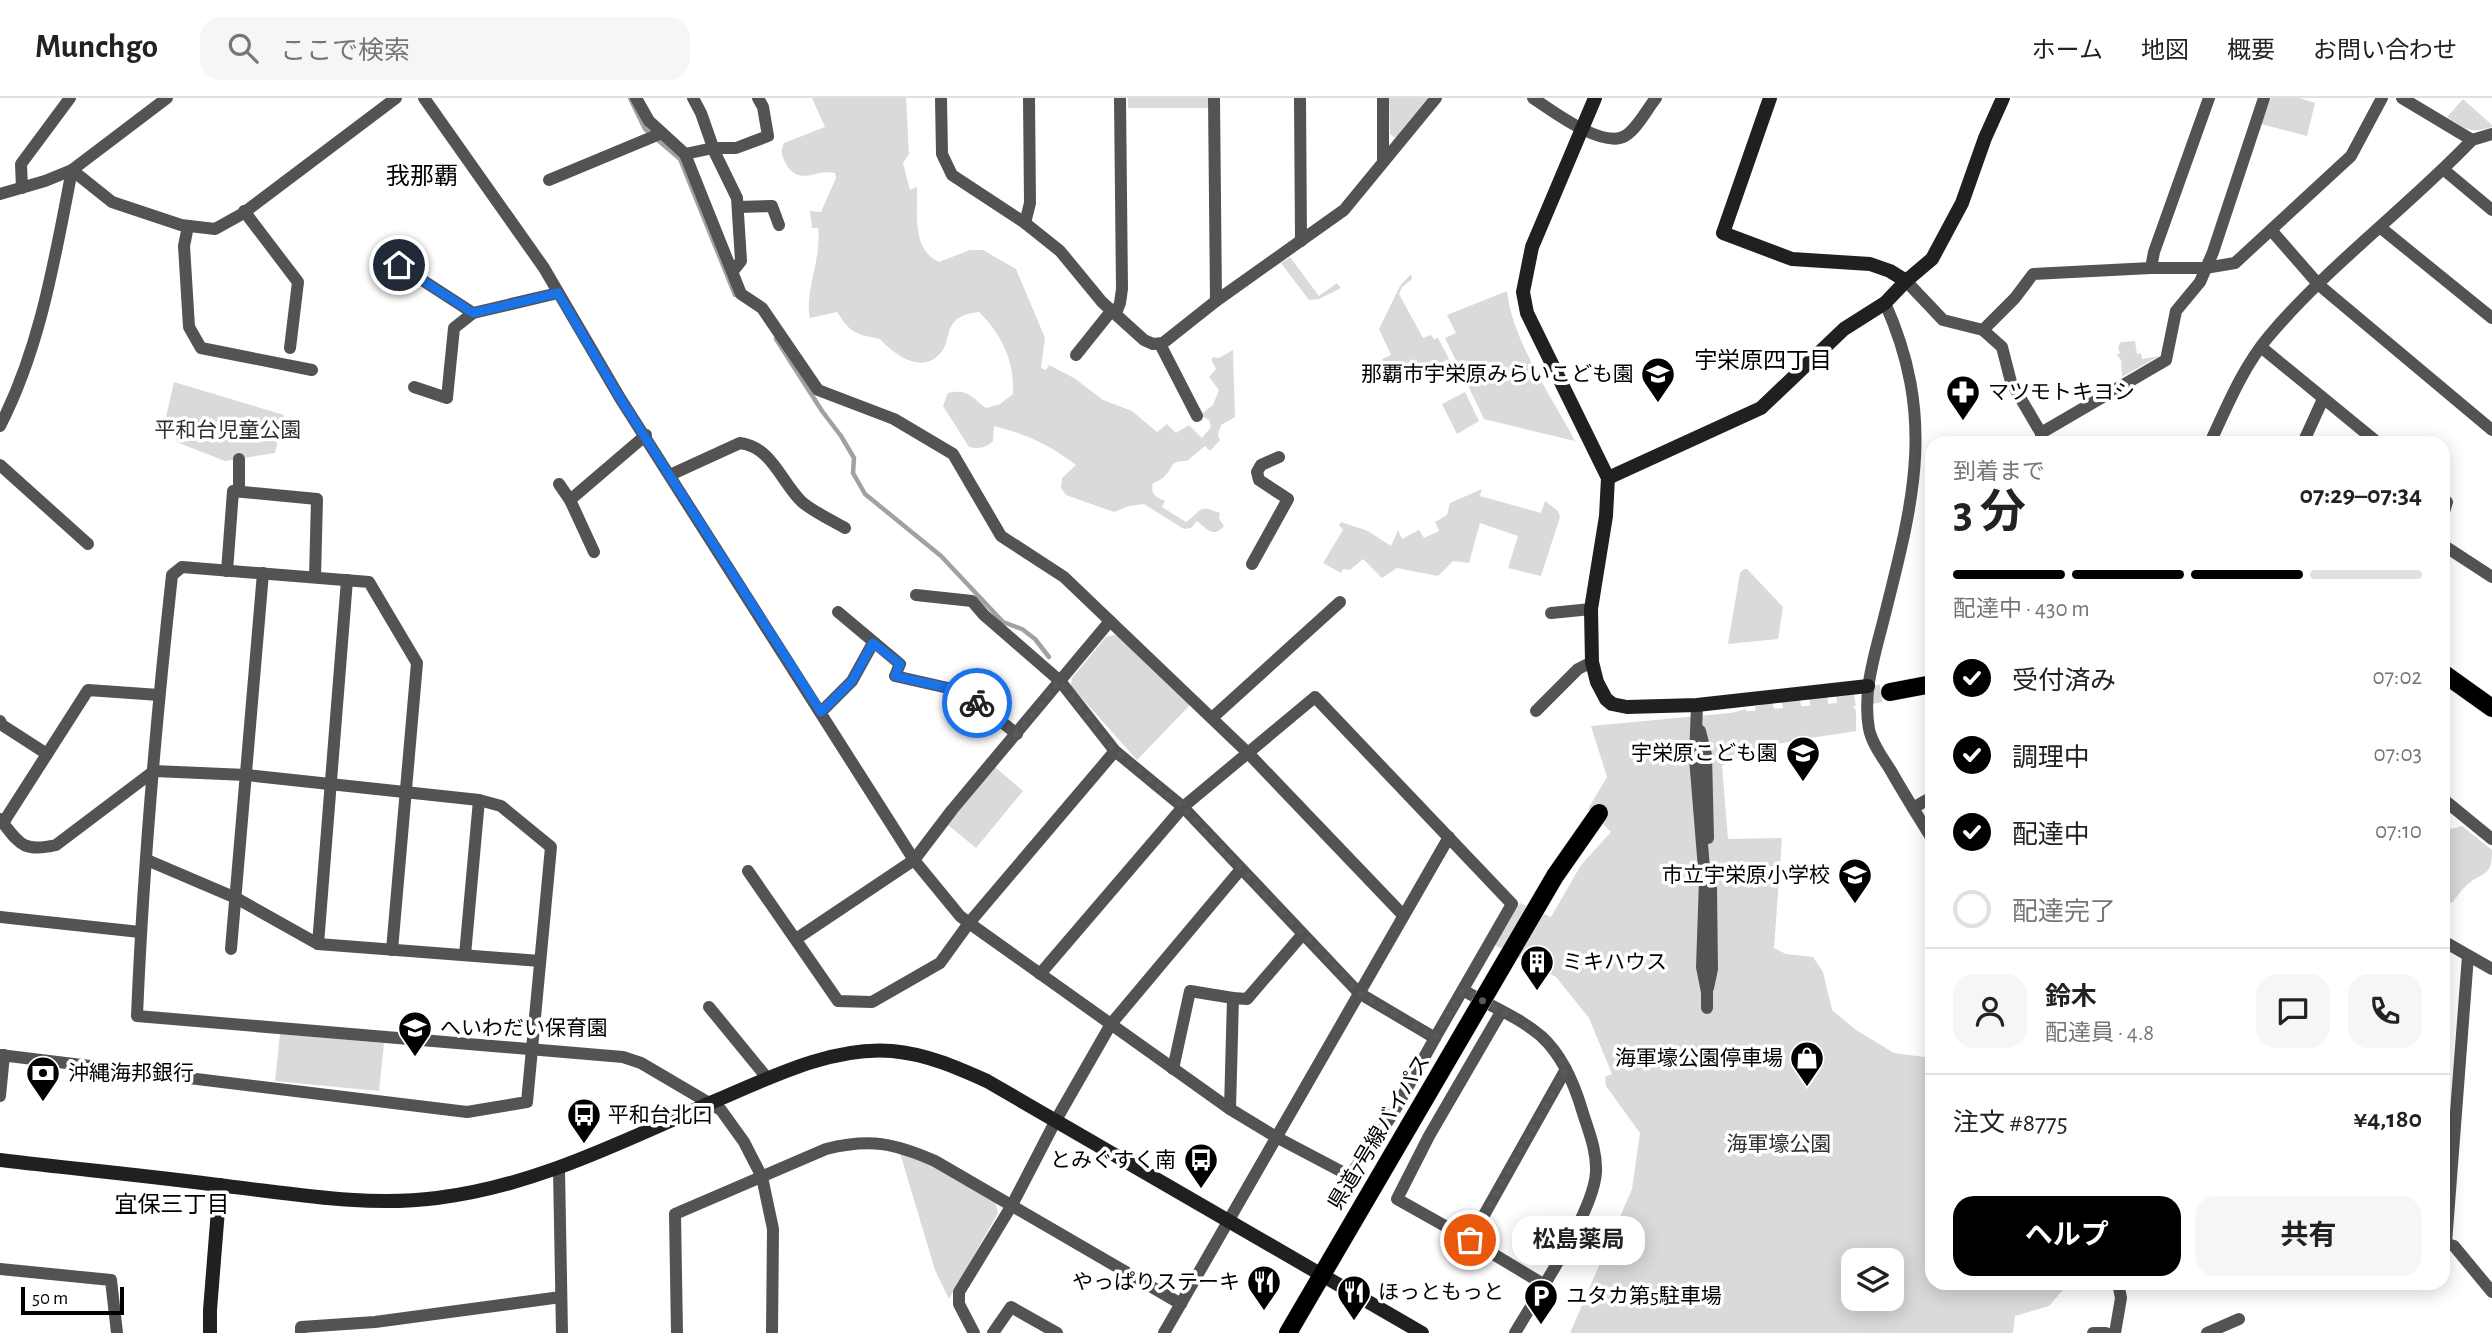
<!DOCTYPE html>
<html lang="ja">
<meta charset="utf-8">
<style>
:root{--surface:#fff;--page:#f6f6f6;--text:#222;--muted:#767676;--line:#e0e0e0;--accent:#000}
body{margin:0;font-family:"Alegreya Sans","Noto Sans JP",sans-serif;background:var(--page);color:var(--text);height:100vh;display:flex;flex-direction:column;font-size:26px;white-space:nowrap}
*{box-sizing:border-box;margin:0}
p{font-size:23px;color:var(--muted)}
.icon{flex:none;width:38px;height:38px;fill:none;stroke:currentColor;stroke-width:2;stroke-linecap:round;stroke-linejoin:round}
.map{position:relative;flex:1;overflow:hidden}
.sheet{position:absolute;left:1925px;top:338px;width:525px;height:854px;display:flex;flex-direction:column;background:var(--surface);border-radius:21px;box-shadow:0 4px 18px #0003}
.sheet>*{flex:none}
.fabs{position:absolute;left:1841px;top:1150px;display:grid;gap:14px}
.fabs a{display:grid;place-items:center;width:63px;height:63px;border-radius:14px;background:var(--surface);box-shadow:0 4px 18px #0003;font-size:35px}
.scale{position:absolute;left:21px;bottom:18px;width:103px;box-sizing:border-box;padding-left:7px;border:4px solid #000;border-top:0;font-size:19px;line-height:24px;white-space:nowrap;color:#000;-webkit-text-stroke:5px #fff;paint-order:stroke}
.pin{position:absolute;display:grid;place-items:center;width:60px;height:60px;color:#fff;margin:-30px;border:4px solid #fff;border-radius:50%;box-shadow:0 2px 7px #0007}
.courier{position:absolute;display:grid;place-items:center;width:70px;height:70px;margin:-35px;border:5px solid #1a73e8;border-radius:50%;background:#fff;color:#222;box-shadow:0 2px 9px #0007}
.bubble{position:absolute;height:49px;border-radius:21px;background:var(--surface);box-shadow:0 4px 18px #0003;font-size:23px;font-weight:700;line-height:49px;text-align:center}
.overview em{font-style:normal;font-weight:700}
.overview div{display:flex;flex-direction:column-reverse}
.overview{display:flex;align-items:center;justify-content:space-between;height:119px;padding:0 28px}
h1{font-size:46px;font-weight:700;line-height:52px}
.bar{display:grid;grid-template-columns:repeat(4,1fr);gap:10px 7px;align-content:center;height:84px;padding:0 28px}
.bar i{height:9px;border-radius:5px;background:var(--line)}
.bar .active{background:var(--accent)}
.bar p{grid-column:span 4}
.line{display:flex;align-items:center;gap:18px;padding:0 28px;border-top:2px solid var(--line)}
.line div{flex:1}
.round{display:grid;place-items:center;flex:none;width:74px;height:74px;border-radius:21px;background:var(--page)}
ol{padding:0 28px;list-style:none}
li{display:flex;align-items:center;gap:21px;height:77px}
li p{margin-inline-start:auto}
li .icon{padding:7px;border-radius:50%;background:var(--accent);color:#fff;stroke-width:4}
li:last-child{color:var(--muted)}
li i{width:38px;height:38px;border:4px solid var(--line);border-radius:50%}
.button{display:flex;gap:14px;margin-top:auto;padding:14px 28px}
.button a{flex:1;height:80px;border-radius:21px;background:var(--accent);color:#fff;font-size:28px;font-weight:700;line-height:80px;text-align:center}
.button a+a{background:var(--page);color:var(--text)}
header{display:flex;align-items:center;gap:42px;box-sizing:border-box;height:98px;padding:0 35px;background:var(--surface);border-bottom:2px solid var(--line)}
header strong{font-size:33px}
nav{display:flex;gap:38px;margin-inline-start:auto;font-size:24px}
.search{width:490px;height:63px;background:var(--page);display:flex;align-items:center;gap:18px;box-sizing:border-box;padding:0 24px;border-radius:21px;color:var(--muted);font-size:26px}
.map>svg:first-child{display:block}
</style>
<header>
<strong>Munchgo</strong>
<div class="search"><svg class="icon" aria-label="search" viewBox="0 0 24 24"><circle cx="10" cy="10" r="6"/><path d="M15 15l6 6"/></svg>ここで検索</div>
<nav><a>ホーム</a><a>地図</a><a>概要</a><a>お問い合わせ</a></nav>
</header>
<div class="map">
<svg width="2492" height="1235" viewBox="0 0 2492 1235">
<rect width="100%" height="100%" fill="#fff"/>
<g fill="#dadada" fill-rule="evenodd">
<path d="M812 0H906L909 56 903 65 910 92 917 89C918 116 911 151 939 164L970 152H983L1016 171 1045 240 1041 270 1046 272 1049 267 1074 280 1103 302 1132 313 1157 334 1167 326 1176 335 1189 327 1202 340 1211 329 1209 322 1200 317 1213 307 1219 292 1209 279 1216 271 1211 261 1214 259 1219 260 1233 252 1235 319 1221 327 1218 337 1220 342 1210 353 1205 348 1187 363C1168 363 1175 368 1164 379 1161 382 1157 383 1153 385 1150 396 1156 399 1165 403L1162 409 1186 424C1203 412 1197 406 1220 415L1219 421 1224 428C1213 441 1206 430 1197 423L1191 430 1184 431 1144 406 1129 408 1114 414 1066 397 1061 390 1062 380 1076 367C1047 345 1028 337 994 328L993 343C986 350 979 351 969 349L943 308 948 295C968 290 972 300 986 310L1000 306 1013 296C1015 265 1002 236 979 214 970 215 960 217 954 224 948 231 948 242 944 250 927 279 896 259 880 241 856 236 851 236 837 214L810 220C804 194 822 161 818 130H812L810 113 821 114 836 80 835 75C816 70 797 91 784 62 781 55 781 52 784 45L825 29Z"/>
<rect x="1128" y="0" width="81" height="10"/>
<polygon points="1389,0 1428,0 1395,40 1390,36"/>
<polygon points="2271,0 2300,0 2315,5 2307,38 2261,26"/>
<path d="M2463 1 2492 27V29C2469 36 2466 31 2447 19Z"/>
<polygon points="1290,159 1319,198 1337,185 1341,190 1319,201 1309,202 1281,165"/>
<polygon points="1411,176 1412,181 1402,189 1399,196 1423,240 1431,237 1434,241 1438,240 1449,261 1413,278 1408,268 1390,278 1382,261 1391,257 1379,231 1400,188"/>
<path d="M1507 193C1512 242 1552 299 1575 343L1484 321 1445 240 1456 235 1447 217Z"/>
<polygon points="2135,243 2137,256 2141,255 2142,261 2159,258 2122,279 2121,262 2117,257 2120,255 2118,249 2121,244"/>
<polygon points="174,284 284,317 275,355 225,363 179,345 164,328"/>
<polygon points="1465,294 1479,323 1457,336 1442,306"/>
<polygon points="1482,391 1480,398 1541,415 1545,403 1558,413 1560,419 1541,478 1508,470 1518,438 1480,425 1469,465 1453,463 1438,478 1397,470 1382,480 1363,461 1350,472 1343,471 1341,475 1323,465 1343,432 1339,427 1341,424 1368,433 1391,448 1398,432 1402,441 1419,432 1424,440 1439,433 1435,424 1447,417 1450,405"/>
<polygon points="1744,471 1747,471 1783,509 1778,541 1728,546 1740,475"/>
<polygon points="1119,536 1191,606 1137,662 1071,588 1072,580 1106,539"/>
<path d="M1848 604 1856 612V633C1811 641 1761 643 1722 668L1728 741 1782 740 1774 850 1786 856 1813 859 1823 874 1832 912 1856 932 1894 955 1932 960V1185H2069L2049 1208 2015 1218 2013 1235H1570L1632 1091 1640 1035 1606 988 1605 979 1612 976 1589 920 1556 879 1495 847 1520 805 1551 819 1581 767 1611 734 1588 711 1607 679 1591 628ZM1853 1162H1892V1200H1853Z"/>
<polygon points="995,669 1023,693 976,750 948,727"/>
<path d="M2462 728 2492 752C2492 780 2484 772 2467 787 2461 792 2457 799 2452 805L2443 800V733Z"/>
<polygon points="280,936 384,945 379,993 275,983"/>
<polygon points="900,1055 928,1065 995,1103 998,1115 949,1201 935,1172"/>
</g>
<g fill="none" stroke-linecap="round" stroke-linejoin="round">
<g stroke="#a1a1a1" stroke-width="4.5">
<polyline points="630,0 645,31 680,61 735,197"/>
<polyline points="776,241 822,313 841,338 854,360 853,375 865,396 941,458 1003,524 1022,531 1035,541 1049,559"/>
</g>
<path stroke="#d9d9d9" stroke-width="18" stroke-dasharray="18 9" stroke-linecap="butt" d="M1599 715C1626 686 1656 658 1691 641 1748 612 1828 604 1890 594"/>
<g stroke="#dbdbdb" stroke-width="19">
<g id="primary">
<polyline points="2443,575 2492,610"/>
<polyline points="1890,594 1932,586"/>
<polyline points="1555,778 1599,715"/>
<polyline points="1288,1235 1409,1028"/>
</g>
</g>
<g stroke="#535353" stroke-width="12">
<polyline points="424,0 544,170 620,300 914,762 960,818 969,825 1230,1011 1276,1039 1350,1078 1392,1017 1435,940"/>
<polyline points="636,0 649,23 685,56 741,196 762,210 818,292 894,321 953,356 1001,438 1064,479 1248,655 1403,817"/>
<polyline points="693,0 701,15 715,55 737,100 741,163 733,173"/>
<polyline points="941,0 942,56 952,77 1025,125 1060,153 1102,204 1144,242 1153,246 1163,245 1216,203 1344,112 1436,0"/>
<polyline points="1214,0 1216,203"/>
<polyline points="1300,0 1301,143"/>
<polyline points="1383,0 1383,62"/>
<path d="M1533 0C1552 13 1603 51 1625 38 1637 31 1647 11 1656 0"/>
<polyline points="2402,0 2472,42"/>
<polyline points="685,56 713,50 736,50 768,38 763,9 758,0"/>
<polyline points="2443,71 2492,112"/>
<polyline points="72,72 112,104 181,127 215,131 242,116 396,0"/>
<polyline points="549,82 662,35"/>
<polyline points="22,90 21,66 70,0"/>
<polyline points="0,96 45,83 72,72 167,0"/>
<polyline points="738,109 772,108 779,127"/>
<polyline points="244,113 298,184 290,250"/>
<polyline points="1025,125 1030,105 1029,0"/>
<polyline points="188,128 184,148 189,229 201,250 312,272"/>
<polyline points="2381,130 2492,220"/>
<polyline points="2271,132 2319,187 2492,332"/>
<polyline points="399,167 473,215 558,195"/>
<polyline points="2151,170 2154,154 2209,0"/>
<polyline points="1906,183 1943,222 1983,232"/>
<path d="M1885 205C1936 319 1914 401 1885 516 1876 553 1862 592 1869 631 1872 646 1883 660 1891 673 1904 696 1918 718 1932 741"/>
<polyline points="1116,215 1120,205 1122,191 1120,0"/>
<polyline points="1160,246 1197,318"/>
<polyline points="2261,249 2378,345"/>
<polyline points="1076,257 1112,212"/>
<polyline points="414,289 447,300 454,230 473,215"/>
<path d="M0 328C41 248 55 159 72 72"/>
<polyline points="2041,335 2166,262 2176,213 2200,184 2213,154 2264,0"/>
<polyline points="2041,345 2041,335 2011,284 2002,249 1983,232 2015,200 2033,176 2151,170 2205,170 2235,165 2351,58 2382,0"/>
<path d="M2210 345C2227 308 2243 269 2269 238 2329 167 2408 109 2472 42L2492 36"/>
<polyline points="2303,345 2323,301"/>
<polyline points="239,361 239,393"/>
<polyline points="0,367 88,446"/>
<path d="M670 377 740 345C772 349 781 384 802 404 814 414 831 422 845 430"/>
<polyline points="559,386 570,402 594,454"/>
<polyline points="2443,400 2447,404 2443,417"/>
<polyline points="570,402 646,337"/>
<polyline points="2443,447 2492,479"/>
<polyline points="1252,466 1288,401 1259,382 1257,374 1261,367 1279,359"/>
<polyline points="227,473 233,393 317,401 315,479"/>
<polyline points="916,497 972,503 984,517 1060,583 1115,653 1183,709 1359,895 1435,940 1512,806 1315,599 1183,709 1040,876"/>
<polyline points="838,514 900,566 895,578 948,590 979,606 1017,636"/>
<polyline points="1551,515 1591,511"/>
<polyline points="1697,607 1695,660 1705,783 1702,869 1707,894 1707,910"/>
<polyline points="1536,613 1578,571 1592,564"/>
<polyline points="821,614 852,583 873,545"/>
<polyline points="1212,620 1340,504"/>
<polyline points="0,623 2,627 47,656"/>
<polyline points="1700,633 1706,657 1708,740"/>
<polyline points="2443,701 2492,741"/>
<polyline points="1913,710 1932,699"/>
<path d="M0 721C19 745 22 755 56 747L154 673 246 677 479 702 501 708 551 749 527 1004 467 1014 0 957"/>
<polyline points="3,725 88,592 159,597"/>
<polyline points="147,762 236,800 318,846 540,863"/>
<polyline points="748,773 838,903 872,904 940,865 969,825 1115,653"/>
<polyline points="0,819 140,834"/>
<polyline points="796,841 914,762 952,712 1110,523"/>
<polyline points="2443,843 2492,871"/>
<polyline points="318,846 347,482"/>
<polyline points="231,851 263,475"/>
<path d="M392 852 417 565 369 484 182 469 172 477C156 623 143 771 137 918L623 959 641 965 721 1012 744 1044 762 1079 773 1131 772 1235"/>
<polyline points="465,857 479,702"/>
<polyline points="1708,890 1712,871 1711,790"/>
<path d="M1463 892C1488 907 1519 919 1541 938 1562 957 1574 985 1582 1012 1588 1032 1597 1052 1596 1074 1594 1114 1537 1197 1515 1235"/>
<polyline points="709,909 768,981"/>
<polyline points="1173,971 1190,893 1233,900"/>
<polyline points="0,998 4,957"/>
<polyline points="1230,1011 1233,900 1247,901 1302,837"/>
<polyline points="559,1071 562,1235"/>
<polyline points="1470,1142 1397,1101 1429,1038 1501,914"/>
<polyline points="2443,1145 2454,1148 2492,1194"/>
<polyline points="2446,1145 2468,858"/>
<polyline points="0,1171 111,1182 117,1235"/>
<polyline points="1543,1186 1470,1142 1566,971"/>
<polyline points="301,1235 301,1229 375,1224 561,1199"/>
<path d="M677 1235 675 1116 826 1051C870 1040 894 1045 935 1063L1181 1206"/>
<polyline points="974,1235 959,1206 959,1194 1012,1107 1056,1022 1111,926 1241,771"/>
<polyline points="993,1235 1011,1209 1057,1235"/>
<polyline points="1164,1235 1449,739"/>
<polyline points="2093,1235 2106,1235"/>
<polyline points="2115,1235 2121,1200 2118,1185"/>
<polyline points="2207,1235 2239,1221"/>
</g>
<g stroke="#202020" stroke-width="14">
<polyline points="1595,0 1532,149 1523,194 1527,215 1608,380 1606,418 1591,511 1592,564 1597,584 1606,601 1612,606 1627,609 1697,607 1868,588"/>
<polyline points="1770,0 1723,135 1792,161 1870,166 1890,173 1906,183"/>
<polyline points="1608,380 1761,310 1844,231 1885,205 1906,183 1932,161 1962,105 1985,40 2003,0"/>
<path d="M0 1062C75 1071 151 1078 226 1088 295 1096 367 1109 437 1100 536 1088 625 1042 715 1003 769 980 832 948 892 953 926 956 956 969 987 983L1422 1235"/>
<polyline points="210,1235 210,1212 220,1087"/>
</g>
<use href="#primary" stroke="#000" stroke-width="18"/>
<g stroke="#dbdbdb" stroke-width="19" stroke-linecap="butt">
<polyline id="primary-bridge" points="1409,1028 1555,778"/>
</g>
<use href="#primary-bridge" stroke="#000" stroke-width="18"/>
</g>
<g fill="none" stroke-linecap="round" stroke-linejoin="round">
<path stroke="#595959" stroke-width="7" stroke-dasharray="0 12.6" d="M977 605 1017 636 1059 583 1115 653 1183 709 1359 895 1435 940 1463 892C1501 914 1543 930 1566 971L1470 1142"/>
<polyline stroke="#1a73e8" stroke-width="9" points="399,167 473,215 558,195 620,300 821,614 852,583 873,545 900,566 895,578 948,590 977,605"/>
</g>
<defs>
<g id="school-pin" transform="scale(1.75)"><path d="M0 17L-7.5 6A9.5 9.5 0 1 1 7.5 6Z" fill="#000" stroke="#fff"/><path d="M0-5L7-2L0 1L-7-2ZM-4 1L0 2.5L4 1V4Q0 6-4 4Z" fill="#fff"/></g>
<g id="pharmacy-pin" transform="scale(1.75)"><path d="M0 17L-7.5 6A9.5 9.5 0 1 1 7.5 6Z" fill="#000" stroke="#fff"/><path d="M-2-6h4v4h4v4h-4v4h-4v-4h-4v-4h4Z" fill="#fff"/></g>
<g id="building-pin" transform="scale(1.75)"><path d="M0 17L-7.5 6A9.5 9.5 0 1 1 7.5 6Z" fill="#000" stroke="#fff"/><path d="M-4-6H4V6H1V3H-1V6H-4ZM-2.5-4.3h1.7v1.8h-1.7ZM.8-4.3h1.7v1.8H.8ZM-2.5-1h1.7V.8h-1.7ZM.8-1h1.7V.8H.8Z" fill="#fff"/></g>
<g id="shop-pin" transform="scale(1.75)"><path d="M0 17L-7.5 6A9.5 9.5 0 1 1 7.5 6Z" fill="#000" stroke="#fff"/><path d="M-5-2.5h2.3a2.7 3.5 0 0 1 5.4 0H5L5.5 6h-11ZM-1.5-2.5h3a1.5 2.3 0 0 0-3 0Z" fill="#fff"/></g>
<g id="bank-pin" transform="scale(1.75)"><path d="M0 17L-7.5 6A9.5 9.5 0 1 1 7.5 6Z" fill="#000" stroke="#fff"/><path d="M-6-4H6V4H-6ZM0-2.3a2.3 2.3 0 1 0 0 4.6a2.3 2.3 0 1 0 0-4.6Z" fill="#fff"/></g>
<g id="bus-pin" transform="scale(1.75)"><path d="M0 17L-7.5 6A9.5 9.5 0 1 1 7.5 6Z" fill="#000" stroke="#fff"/><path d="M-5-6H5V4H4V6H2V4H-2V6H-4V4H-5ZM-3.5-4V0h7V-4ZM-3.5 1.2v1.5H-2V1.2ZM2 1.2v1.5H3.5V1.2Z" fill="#fff"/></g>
<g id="restaurant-pin" transform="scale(1.75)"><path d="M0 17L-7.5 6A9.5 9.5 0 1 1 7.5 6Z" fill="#000" stroke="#fff"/><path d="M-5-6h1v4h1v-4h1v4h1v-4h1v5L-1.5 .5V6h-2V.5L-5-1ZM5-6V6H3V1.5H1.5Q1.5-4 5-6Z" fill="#fff"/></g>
<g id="parking-pin" transform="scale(1.75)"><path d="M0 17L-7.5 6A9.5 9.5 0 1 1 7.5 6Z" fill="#000" stroke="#fff"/><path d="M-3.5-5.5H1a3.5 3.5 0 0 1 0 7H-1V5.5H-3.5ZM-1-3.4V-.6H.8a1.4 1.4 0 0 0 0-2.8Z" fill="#fff"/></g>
</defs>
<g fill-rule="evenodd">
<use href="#school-pin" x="1658" y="276"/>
<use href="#pharmacy-pin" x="1963" y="294"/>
<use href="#school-pin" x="1803" y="655"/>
<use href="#school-pin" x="1855" y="777"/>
<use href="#building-pin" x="1537" y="864"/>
<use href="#school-pin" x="415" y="930"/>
<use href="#shop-pin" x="1807" y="960"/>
<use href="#bank-pin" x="43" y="975"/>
<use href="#bus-pin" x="584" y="1017"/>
<use href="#bus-pin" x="1201" y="1062"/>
<use href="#restaurant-pin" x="1264" y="1184"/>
<use href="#restaurant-pin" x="1354" y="1194"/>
<use href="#parking-pin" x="1541" y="1198"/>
</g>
<g text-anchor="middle" stroke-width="7" stroke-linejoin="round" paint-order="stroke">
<g font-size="21" fill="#000" stroke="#fff" text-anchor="start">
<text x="1634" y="283" text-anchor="end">那覇市宇栄原みらいこども園</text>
<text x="1988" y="301">マツモトキヨシ</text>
<text x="1778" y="662" text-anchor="end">宇栄原こども園</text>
<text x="1830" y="784" text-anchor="end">市立宇栄原小学校</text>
<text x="1562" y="871">ミキハウス</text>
<text x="440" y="937">へいわだい保育園</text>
<text x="1783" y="967" text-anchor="end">海軍壕公園停車場</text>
<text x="68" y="982">沖縄海邦銀行</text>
<text x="608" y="1024">平和台北口</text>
<text x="1176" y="1069" text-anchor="end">とみぐすく南</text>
<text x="1240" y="1191" text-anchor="end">やっぱりステーキ</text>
<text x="1378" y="1201">ほっともっと</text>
<text x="1566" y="1205">ユタカ第5駐車場</text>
</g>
<g font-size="21" fill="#313131" stroke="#fff">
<text x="228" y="339">平和台児童公園</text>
<text x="1779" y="1053">海軍壕公園</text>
</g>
<g font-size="21" fill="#000" stroke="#fff">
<text transform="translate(1379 1034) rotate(-59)" y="7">県道7号線バイパス</text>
</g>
<g font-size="23" fill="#000" stroke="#fff">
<text x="1763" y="270">宇栄原四丁目</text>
<text x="172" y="1114">宜保三丁目</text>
</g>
<g font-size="24" fill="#000" stroke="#fff">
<text x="422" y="86">我那覇</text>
</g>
</g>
</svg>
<div class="fabs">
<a><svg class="icon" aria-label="layers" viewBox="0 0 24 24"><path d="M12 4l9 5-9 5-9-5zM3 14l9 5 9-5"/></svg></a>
</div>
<div class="scale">50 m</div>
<div class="pin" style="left:1470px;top:1142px;background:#ea580c"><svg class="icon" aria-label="bag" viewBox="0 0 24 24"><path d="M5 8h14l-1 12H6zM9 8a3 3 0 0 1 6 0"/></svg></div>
<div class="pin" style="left:399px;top:167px;background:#1f2937"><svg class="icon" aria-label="home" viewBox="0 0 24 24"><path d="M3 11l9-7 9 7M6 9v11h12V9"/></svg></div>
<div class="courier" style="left:977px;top:605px"><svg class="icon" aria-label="bike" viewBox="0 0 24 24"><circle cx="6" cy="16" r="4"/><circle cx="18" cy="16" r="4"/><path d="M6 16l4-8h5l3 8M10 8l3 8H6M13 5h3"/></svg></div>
<div class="bubble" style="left:1512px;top:1118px;width:133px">松島薬局</div>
<section class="sheet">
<div class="overview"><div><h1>3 分</h1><p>到着まで</p></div><em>07:29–07:34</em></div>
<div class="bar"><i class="active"></i><i class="active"></i><i class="active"></i><i></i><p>配達中 · 430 m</p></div>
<ol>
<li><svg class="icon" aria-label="check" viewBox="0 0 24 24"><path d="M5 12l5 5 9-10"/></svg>受付済み<p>07:02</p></li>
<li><svg class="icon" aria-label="check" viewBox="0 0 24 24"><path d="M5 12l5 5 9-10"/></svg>調理中<p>07:03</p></li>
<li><svg class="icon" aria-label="check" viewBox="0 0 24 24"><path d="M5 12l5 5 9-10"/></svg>配達中<p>07:10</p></li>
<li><i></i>配達完了</li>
</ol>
<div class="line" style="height:126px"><a class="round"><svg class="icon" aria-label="person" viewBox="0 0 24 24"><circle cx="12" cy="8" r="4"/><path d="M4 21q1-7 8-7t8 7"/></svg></a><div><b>鈴木</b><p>配達員 · 4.8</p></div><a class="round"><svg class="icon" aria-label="chat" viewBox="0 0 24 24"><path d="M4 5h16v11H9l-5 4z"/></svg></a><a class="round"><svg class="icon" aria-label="phone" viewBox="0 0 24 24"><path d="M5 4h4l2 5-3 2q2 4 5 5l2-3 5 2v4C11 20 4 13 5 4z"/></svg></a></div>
<div class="line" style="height:91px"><div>注文 #8775</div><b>¥4,180</b></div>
<div class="button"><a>ヘルプ</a><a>共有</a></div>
</section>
</div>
